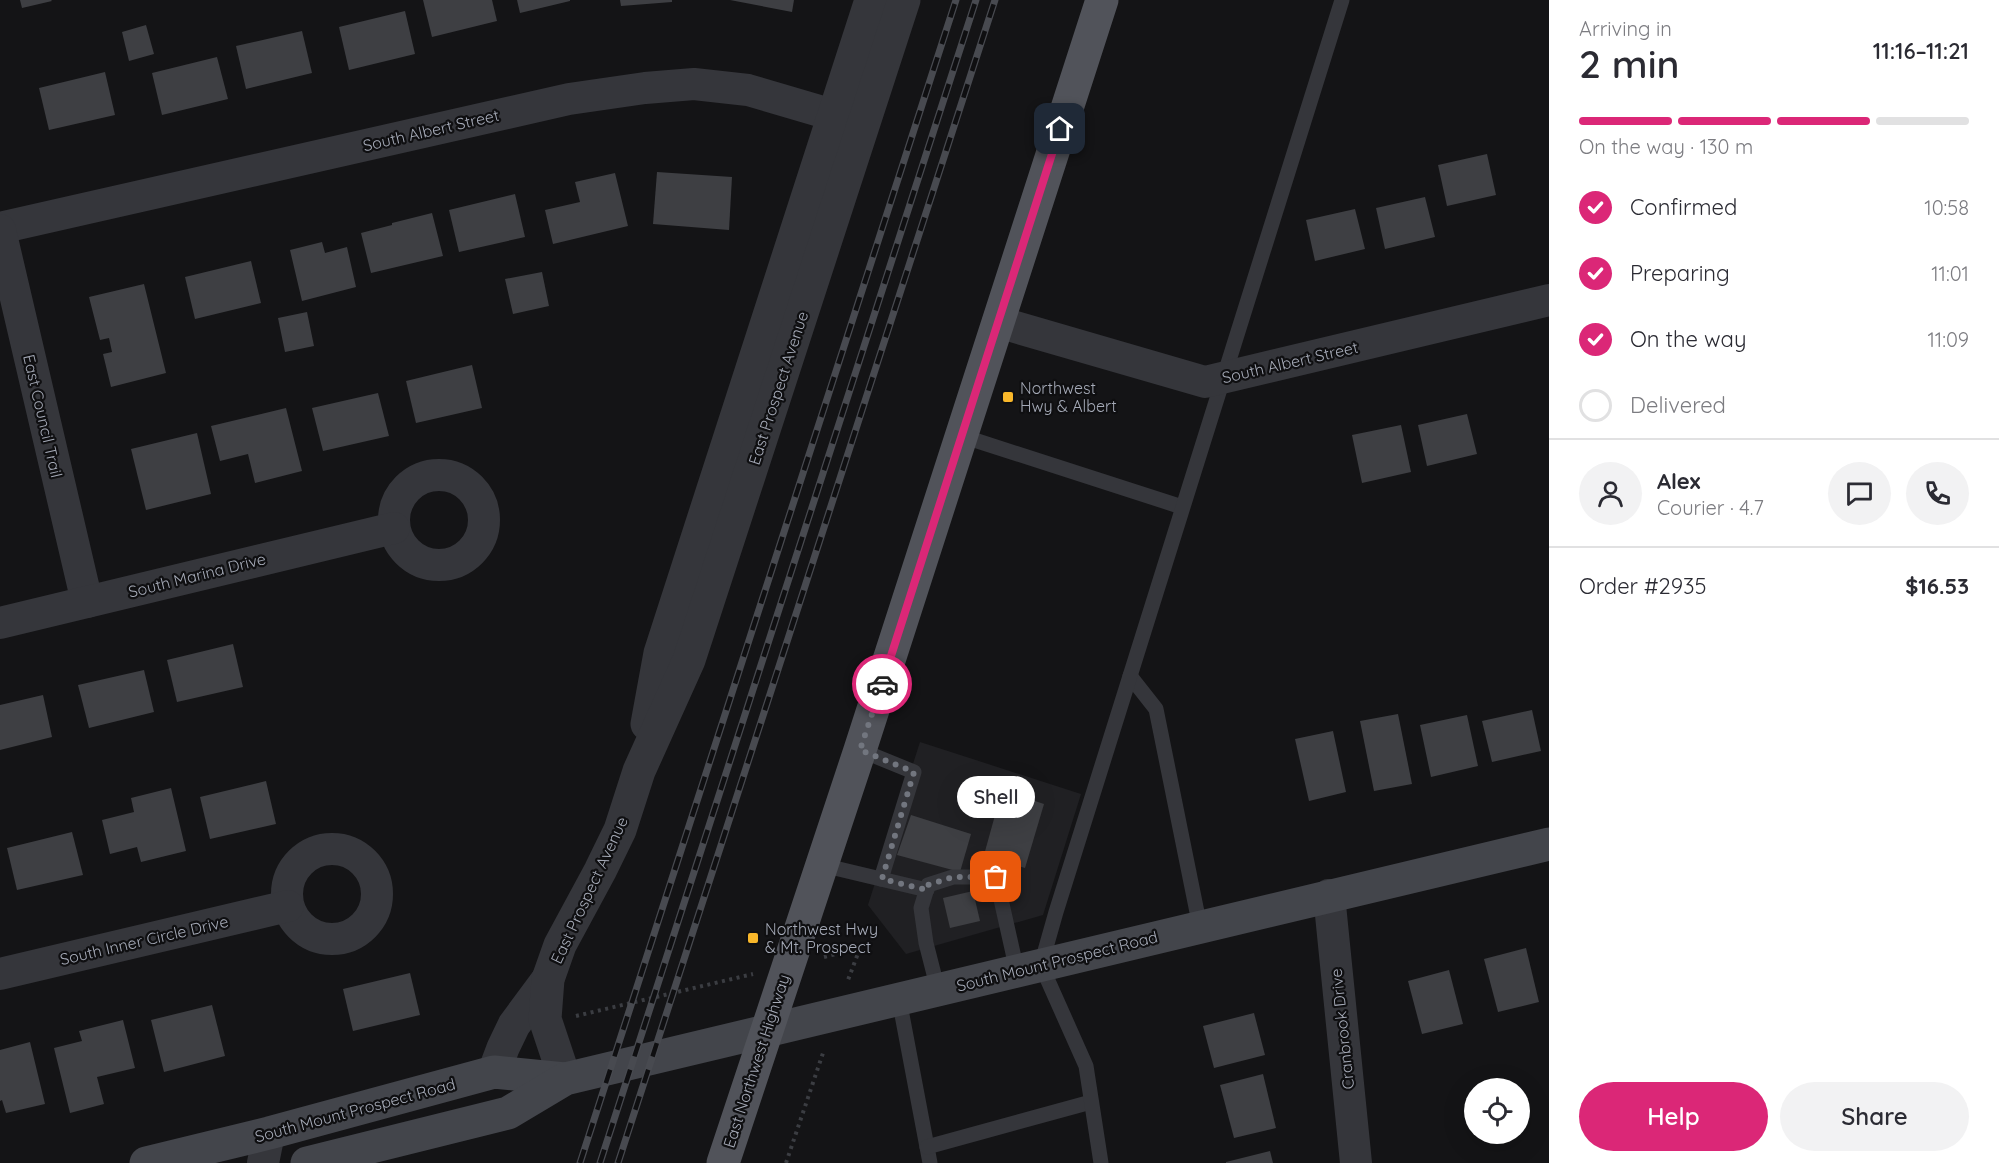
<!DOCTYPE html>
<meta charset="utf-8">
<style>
:root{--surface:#fff;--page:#f2f2f3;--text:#2b2b33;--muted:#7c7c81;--line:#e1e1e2;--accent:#db2777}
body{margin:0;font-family:Quicksand,sans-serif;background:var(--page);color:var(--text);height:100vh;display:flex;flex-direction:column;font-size:22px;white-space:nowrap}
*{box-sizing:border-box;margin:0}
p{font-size:20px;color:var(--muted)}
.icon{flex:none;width:33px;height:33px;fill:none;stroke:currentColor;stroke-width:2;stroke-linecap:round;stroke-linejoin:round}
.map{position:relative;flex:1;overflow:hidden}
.side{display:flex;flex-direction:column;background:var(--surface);width:450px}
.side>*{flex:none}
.controls{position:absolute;left:1464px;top:1078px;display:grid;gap:12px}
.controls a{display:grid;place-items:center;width:66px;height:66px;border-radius:50%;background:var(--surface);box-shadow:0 6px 24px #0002;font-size:30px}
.pin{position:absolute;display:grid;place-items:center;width:51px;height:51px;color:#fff;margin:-26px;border-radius:12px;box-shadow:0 3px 9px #0006}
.courier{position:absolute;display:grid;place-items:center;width:60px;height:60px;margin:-30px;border:4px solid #db2777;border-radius:50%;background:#fff;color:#222;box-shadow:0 2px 8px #0007}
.bubble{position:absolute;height:42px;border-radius:21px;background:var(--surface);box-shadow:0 6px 24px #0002;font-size:20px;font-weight:600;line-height:42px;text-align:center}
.head em{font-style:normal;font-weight:600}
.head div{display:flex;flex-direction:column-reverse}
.head{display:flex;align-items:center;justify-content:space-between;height:102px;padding:0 30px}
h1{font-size:39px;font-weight:600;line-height:45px}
.bar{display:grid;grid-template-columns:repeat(4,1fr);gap:9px 6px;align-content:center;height:72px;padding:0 30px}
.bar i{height:8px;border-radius:4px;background:var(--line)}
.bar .on{background:var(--accent)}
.bar p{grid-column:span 4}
.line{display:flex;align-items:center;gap:15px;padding:0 30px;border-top:2px solid var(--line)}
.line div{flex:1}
.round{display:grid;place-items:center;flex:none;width:63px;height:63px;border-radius:32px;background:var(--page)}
ol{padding:0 30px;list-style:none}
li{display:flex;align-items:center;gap:18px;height:66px}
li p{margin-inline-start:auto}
li .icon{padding:6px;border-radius:50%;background:var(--accent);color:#fff;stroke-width:4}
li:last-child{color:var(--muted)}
li i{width:33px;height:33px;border:3px solid var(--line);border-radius:50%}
.button{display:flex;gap:12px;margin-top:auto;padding:12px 30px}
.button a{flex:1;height:69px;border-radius:36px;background:var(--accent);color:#fff;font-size:24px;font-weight:600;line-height:69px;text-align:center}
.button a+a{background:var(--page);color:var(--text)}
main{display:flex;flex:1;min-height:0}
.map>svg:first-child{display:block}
</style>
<main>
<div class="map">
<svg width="1549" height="1163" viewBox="0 0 1549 1163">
<rect width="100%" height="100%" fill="#141416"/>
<polygon fill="#202023" points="920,742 1081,794 1043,915 906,954 868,905"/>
<g fill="#3e3f43">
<polygon points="20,0 51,0 52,1 22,8"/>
<polygon points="423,0 492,0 497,21 432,37"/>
<polygon points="517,0 570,0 570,1 520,13"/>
<polygon points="620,0 672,0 672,2 621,6"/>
<polygon points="730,0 794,0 792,12"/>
<polygon points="405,11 415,54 349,70 339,27"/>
<polygon points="146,25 154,54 129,61 122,32"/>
<polygon points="302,31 312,73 246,89 236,46"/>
<polygon points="217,57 228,99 162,115 152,73"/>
<polygon points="105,72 115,115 49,130 39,88"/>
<polygon points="1487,154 1496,195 1447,206 1438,165"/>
<polygon points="657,172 732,177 729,230 653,224"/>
<polygon points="615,173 628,226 553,244 545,210 580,202 575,182"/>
<polygon points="515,194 525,237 459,252 449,210"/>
<polygon points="1425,197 1435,237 1385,249 1376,208"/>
<polygon points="1355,209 1365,249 1315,261 1306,220"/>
<polygon points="432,213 443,256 371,273 361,233 392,225 392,223"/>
<polygon points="322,242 325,253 347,247 356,287 302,301 290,250"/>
<polygon points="251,261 261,303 195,319 185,277"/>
<polygon points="542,272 549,306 513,314 505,279"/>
<polygon points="144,284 166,373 111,387 103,354 112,352 109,338 100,340 89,297"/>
<polygon points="307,312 314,346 285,352 278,318"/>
<polygon points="472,365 482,408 416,423 406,381"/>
<polygon points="378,393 389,436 323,451 312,408"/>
<polygon points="286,408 302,471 255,483 248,454 220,461 211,426"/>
<polygon points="1467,414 1477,454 1427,466 1418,425"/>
<polygon points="1401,425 1411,472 1362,483 1352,435"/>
<polygon points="197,433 211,494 146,510 131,449"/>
<polygon points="233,644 243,687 177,702 167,660"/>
<polygon points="144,670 154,712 89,728 78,685"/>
<polygon points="43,695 52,737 0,750 0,705"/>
<polygon points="1532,710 1541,751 1492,762 1482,721"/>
<polygon points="1398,714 1412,784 1374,791 1360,721"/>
<polygon points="1467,715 1478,766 1431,777 1420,725"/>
<polygon points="1333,731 1346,792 1309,801 1295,739"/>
<polygon points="266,781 276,824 210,839 200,797"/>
<polygon points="171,788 186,851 141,862 137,847 110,854 102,820 134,812 131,798"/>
<polygon points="1002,790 1044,804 1025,868 984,855"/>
<polygon points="911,815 971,834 960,872 897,855"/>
<polygon points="72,832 83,875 17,890 7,848"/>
<polygon points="973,891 980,921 950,928 943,898"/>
<polygon points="1526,948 1539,1002 1498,1012 1484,959"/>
<polygon points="1449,970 1463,1024 1422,1034 1408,981"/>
<polygon points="410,973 420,1015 353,1031 343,989"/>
<polygon points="212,1005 225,1056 164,1072 151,1020"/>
<polygon points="1254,1013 1265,1055 1214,1068 1203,1026"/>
<polygon points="123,1020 135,1068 97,1077 104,1104 70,1113 54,1048 82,1041 79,1031"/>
<polygon points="30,1042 45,1104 6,1113 2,1100 0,1101 0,1050"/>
<polygon points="1263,1074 1276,1128 1234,1138 1220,1085"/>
<polygon points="1270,1151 1273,1163 1226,1163 1226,1162"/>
</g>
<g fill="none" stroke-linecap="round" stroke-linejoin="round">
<g stroke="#3b3d42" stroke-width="4" stroke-dasharray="3 4.5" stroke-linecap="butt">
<polyline points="824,957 860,948 848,980"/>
<polyline points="576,1016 753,974"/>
<polyline points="786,1163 824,1050"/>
</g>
<g stroke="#35363b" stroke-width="15">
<polyline points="962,436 1182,507"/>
<polyline points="1130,676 1156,709 1200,927"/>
<polyline points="860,750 914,772 881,879"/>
<polyline points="822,865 927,890"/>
<polyline points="938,990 926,943 921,908 928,885 953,877 996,877 1017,971"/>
<polyline points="899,999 930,1163"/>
<polyline points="927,1147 1091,1102"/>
<polyline points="1101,1163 1086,1066 1041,965 1056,912 1342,0"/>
</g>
<g stroke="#35363b" stroke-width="32">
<polyline points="0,228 569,99 645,88 694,84 748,90 857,122"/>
<polyline points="0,230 87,602"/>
<polyline points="998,322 1205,382 1549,300"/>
<circle cx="439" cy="520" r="45"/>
<polyline points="0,623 394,528"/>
<circle cx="332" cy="894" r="45"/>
<polyline points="1329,895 1356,1163"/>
<polyline points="0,974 288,906"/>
<polyline points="263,1163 269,1133"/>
</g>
<g stroke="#35363b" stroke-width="33">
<polyline points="647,724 660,653 871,0"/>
<polyline points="494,1072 503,1048 514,1025 548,979"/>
<polyline points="565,1079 545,1019 548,979 560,945 600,871 620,830 639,771 689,660 904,0"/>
</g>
<g stroke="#43454b" stroke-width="33">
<polyline points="146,1163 269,1133 494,1072 565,1079"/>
<polyline points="307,1163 508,1113 565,1079 1549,844"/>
</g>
<polyline stroke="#51535a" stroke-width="33" points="723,1163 860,750 1102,0"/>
<g stroke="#484a50" stroke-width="7">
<g id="rail">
<polyline points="580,1163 956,0"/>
<polyline points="600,1163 976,0"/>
<polyline points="618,1163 995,0"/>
</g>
</g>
<use href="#rail" stroke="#0f0f11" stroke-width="4.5" stroke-dasharray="14" stroke-linecap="butt"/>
</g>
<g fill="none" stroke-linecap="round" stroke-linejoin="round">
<polyline stroke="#72767f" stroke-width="6" stroke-dasharray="0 10.8" points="882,684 860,750 914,772 882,879 927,890 928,885 953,877 996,877"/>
<polyline stroke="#db2777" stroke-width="8" points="882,684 1060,129"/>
</g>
<g fill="#f8b72a" stroke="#0f0f11" stroke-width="2">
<rect x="1002" y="391" width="12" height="12" rx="3"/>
<rect x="747" y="932" width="12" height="12" rx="3"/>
</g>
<g text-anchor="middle" stroke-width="4.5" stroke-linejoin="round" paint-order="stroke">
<g font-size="16" fill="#a5aab7" stroke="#0f0f11">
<text transform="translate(431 130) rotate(-13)" y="6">South Albert Street</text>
<text transform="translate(1290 362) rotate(-13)" y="6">South Albert Street</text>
<text transform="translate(778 388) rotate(-72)" y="6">East Prospect Avenue</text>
<text transform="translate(43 416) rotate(77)" y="6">East Council Trail</text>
<text transform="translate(197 575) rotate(-14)" y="6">South Marina Drive</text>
<text transform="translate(589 890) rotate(-65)" y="6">East Prospect Avenue</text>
<text transform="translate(144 940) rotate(-13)" y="6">South Inner Circle Drive</text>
<text transform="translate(1057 961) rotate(-14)" y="6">South Mount Prospect Road</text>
<text transform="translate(1342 1029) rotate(-96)" y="6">Cranbrook Drive</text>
<text transform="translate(756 1061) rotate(-72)" y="6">East Northwest Highway</text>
<text transform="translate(355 1110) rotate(-15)" y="6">South Mount Prospect Road</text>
</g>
<g font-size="16" fill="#a5aab7" stroke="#0f0f11" text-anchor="start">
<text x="1020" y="394">Northwest<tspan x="1020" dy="18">Hwy &amp; Albert</tspan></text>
<text x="765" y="935">Northwest Hwy<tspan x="765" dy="18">&amp; Mt. Prospect</tspan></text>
</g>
</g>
</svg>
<div class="controls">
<a><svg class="icon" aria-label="locate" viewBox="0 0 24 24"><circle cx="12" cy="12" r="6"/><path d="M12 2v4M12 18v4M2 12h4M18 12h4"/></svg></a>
</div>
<div class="pin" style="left:996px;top:877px;background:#ea580c"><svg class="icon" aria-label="bag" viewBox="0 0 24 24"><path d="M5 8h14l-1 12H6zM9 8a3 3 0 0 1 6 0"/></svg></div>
<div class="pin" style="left:1060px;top:129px;background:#1f2937"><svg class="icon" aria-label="home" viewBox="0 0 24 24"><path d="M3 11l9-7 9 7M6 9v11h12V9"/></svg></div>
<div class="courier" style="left:882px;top:684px"><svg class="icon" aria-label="car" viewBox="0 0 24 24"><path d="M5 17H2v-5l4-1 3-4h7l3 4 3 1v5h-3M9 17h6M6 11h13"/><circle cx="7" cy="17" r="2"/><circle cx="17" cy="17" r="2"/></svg></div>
<div class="bubble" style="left:957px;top:776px;width:78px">Shell</div>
</div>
<section class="side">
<div class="head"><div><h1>2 min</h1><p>Arriving in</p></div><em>11:16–11:21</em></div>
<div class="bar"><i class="on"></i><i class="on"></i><i class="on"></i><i></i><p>On the way · 130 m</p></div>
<ol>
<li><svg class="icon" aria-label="check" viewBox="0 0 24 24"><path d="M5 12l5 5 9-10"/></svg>Confirmed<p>10:58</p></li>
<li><svg class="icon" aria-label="check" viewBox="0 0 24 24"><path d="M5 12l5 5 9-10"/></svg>Preparing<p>11:01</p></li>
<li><svg class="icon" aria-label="check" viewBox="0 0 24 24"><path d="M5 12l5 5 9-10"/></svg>On the way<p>11:09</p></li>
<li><i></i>Delivered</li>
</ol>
<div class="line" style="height:108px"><a class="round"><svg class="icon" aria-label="person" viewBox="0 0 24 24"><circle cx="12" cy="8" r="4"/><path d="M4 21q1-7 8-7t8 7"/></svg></a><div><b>Alex</b><p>Courier · 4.7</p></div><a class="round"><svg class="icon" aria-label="chat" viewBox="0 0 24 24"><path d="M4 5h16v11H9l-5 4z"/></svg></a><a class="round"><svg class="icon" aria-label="phone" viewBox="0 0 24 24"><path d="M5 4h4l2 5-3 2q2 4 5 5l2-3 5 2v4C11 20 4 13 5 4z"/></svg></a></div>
<div class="line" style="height:78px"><div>Order #2935</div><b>$16.53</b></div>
<div class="button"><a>Help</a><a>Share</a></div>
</section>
</main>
